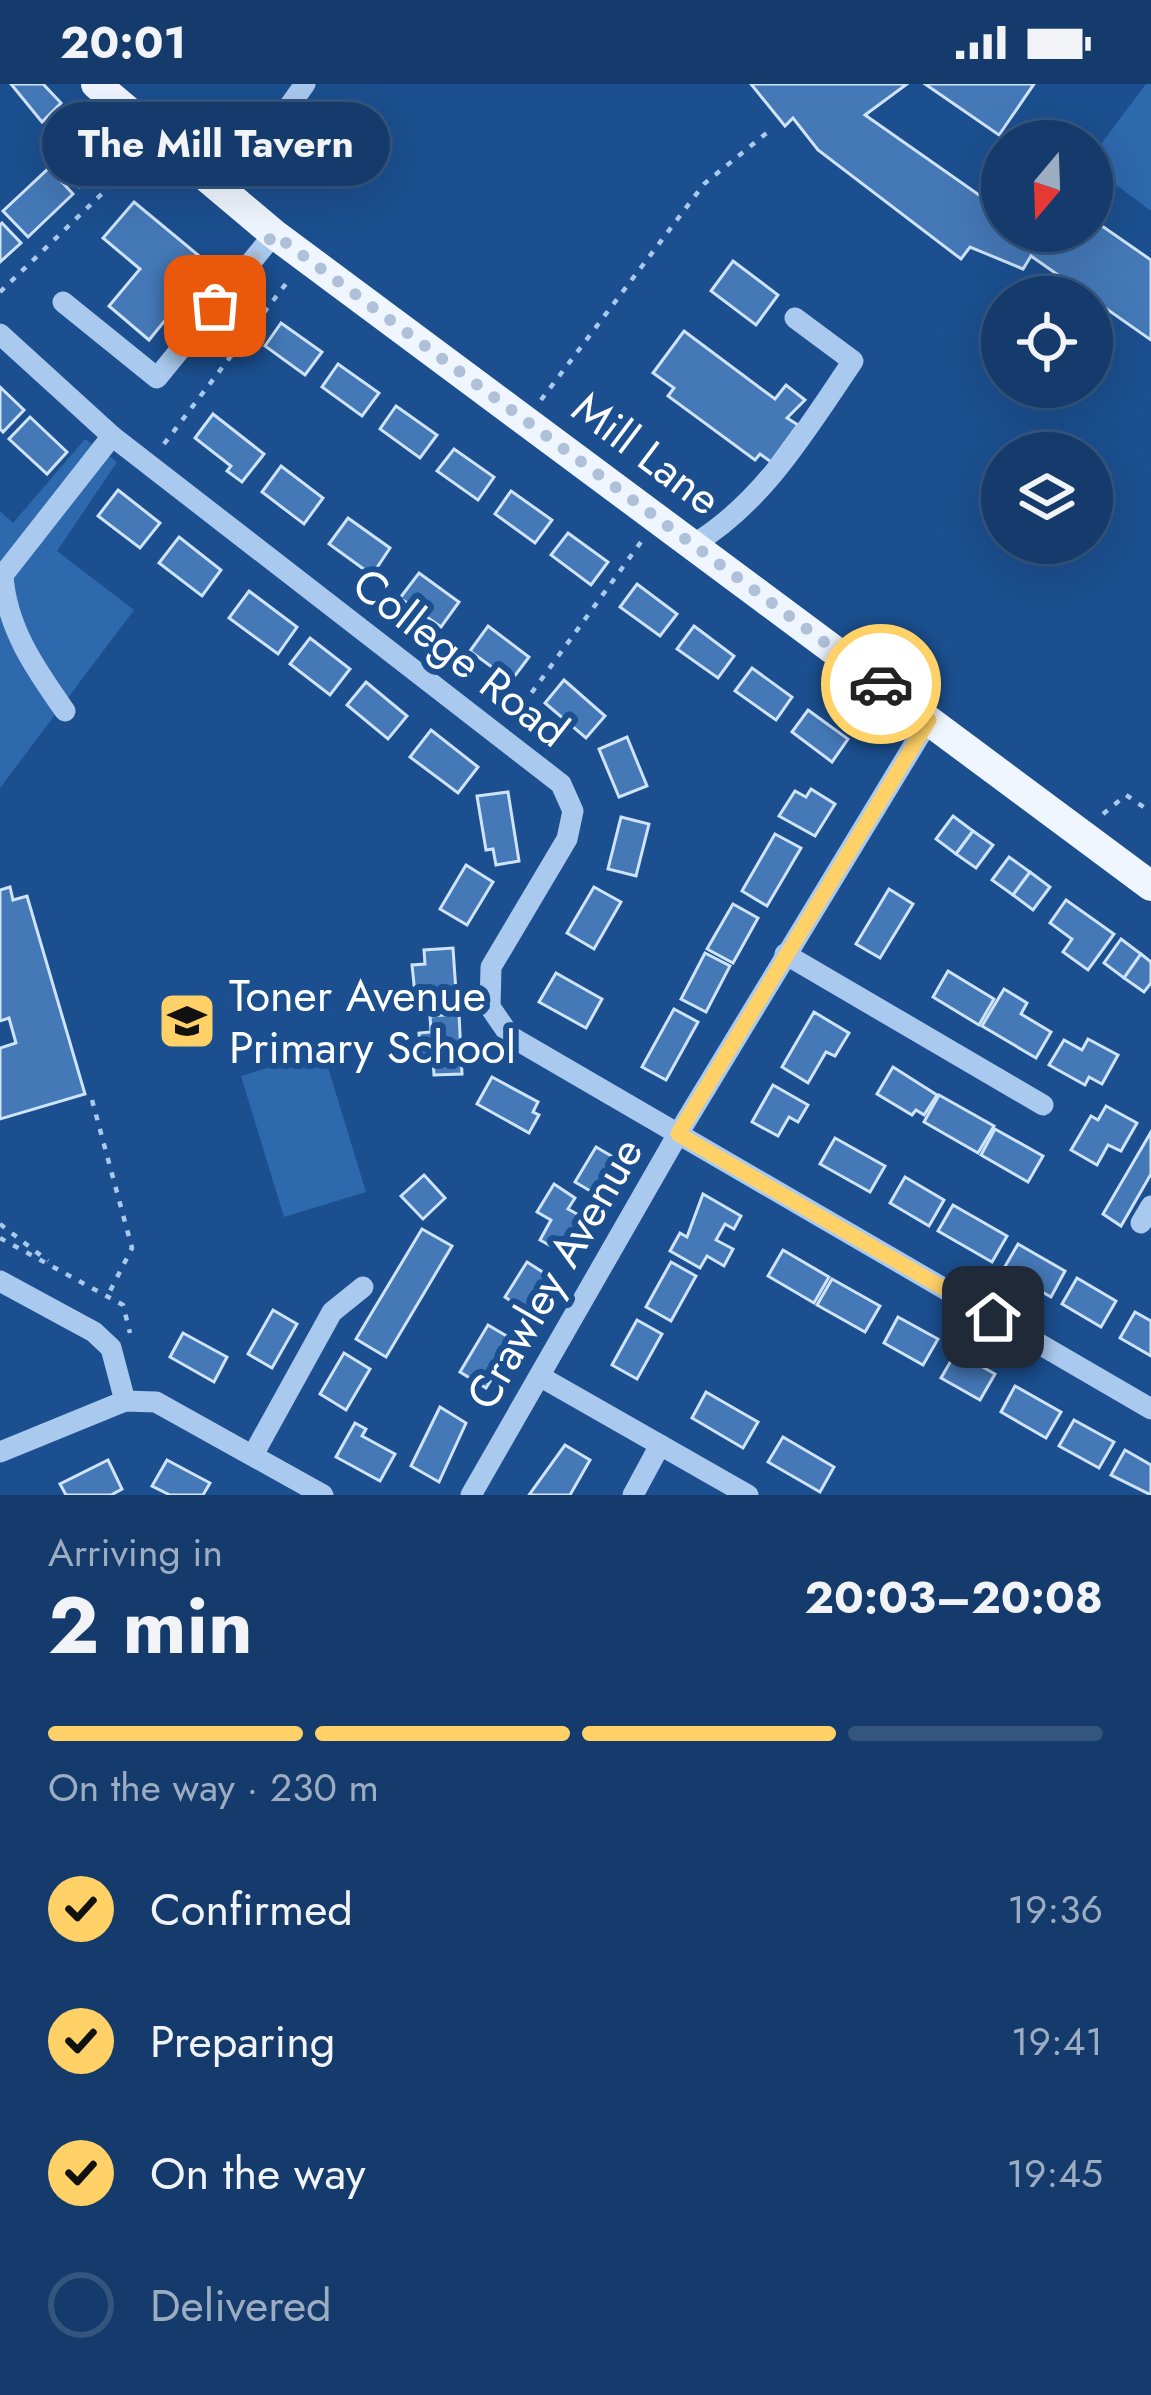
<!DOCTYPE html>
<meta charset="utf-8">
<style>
:root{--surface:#143b6b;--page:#1d4271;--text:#f1f3f6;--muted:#9dadc1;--line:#33557e;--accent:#ffd166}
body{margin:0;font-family:Jost,sans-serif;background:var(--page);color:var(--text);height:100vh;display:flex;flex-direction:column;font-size:45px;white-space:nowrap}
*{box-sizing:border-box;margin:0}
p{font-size:39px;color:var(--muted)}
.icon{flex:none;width:66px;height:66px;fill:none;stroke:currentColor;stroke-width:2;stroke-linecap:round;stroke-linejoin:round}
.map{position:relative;height:1411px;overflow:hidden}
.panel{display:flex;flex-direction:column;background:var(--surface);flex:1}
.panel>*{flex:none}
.needle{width:78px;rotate:199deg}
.buttons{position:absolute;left:981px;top:36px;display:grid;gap:24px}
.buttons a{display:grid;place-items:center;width:132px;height:132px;border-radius:50%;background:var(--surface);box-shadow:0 12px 48px #0002,0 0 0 3px var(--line);font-size:60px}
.pin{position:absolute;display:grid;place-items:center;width:102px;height:102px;color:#fff;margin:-51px;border-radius:24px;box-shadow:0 6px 18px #0006}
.courier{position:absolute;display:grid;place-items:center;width:120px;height:120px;margin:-60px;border:9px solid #ffd166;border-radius:50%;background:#fff;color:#222;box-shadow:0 3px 15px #0007}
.bubble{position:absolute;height:84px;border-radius:42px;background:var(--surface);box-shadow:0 12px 48px #0002,0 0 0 3px var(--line);font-size:39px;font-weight:700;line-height:84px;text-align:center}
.overview em{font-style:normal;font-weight:700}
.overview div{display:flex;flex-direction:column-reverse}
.overview{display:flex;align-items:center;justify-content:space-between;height:204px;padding:0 48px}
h1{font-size:78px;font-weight:700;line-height:90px}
.bar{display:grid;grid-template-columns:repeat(4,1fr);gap:18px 12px;align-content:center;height:144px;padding:0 48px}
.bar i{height:15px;border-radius:9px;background:var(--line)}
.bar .on{background:var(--accent)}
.bar p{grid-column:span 4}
ol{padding:0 48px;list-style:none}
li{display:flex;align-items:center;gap:36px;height:132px}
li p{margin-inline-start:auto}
li .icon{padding:12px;border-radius:50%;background:var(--accent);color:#111;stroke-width:4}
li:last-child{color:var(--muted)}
li i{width:66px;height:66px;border:6px solid var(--line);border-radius:50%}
.status{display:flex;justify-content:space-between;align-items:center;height:84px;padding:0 60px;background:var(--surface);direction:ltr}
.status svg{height:33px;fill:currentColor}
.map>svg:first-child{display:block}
</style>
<div class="status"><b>20:01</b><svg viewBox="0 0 49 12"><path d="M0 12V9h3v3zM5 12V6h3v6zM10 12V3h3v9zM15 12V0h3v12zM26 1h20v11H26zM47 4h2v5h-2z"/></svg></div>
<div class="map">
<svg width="1151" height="1411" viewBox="0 0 1151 1411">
<rect width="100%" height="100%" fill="#1b4f8f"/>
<g fill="#2e69ad">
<polygon points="1146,0 1151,0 1151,127 1092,83 1092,72"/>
<polygon points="85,355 117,378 57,467 134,526 0,704 0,427 13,439"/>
<polygon points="323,967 366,1108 284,1133 241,992"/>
</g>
<g fill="#4478b7" stroke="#cfe3fa" stroke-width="3">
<polygon points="11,0 43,0 61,19 42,38"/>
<polygon points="751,0 907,0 865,31 999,125 1002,121 1002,147 1092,147 1092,135 1151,176 1151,256 1031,172 1023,185 970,163 961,175 818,66 793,34 785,42"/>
<polygon points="925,0 1034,0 999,51"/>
<polygon points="70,27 112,71 79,103 60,82 73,69 50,45"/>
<polygon points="49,84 73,110 28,153 3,127"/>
<polygon points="134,118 227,195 187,242 171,229 149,256 109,222 140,185 103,154"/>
<polygon points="2,139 21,159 0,178 0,141"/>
<polygon points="733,177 778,211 756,241 711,207"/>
<polygon points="281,239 322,268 305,291 265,262"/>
<polygon points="684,247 775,315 786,301 805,316 787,334 798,341 771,378 760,370 755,376 668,312 674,304 653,289"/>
<polygon points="338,280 379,309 362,332 322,303"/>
<polygon points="0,303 24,326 3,348 0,345"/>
<polygon points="396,322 437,351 420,374 380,345"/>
<polygon points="213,330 264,370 242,398 227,387 231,382 195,354"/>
<polygon points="30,333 67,368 47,390 9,355"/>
<polygon points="454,365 494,393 478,416 437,387"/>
<polygon points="281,382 323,414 304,440 262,408"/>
<polygon points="118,406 160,439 140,464 98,432"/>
<polygon points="511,407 552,436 535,459 495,430"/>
<polygon points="348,434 390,464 372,491 329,460"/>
<polygon points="568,449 608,478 591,501 551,471"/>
<polygon points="179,453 221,486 202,512 159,479"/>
<polygon points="419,489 459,518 441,543 400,514"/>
<polygon points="637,500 677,530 660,552 620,523"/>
<polygon points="249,507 297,543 278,570 229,534"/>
<polygon points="488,542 529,573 511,597 470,567"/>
<polygon points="694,542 734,572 718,594 677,565"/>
<polygon points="310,554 350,585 330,611 290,580"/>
<polygon points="752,584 792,613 776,636 735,607"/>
<polygon points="564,596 605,632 586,654 545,619"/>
<polygon points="366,598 407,632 388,655 347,621"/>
<polygon points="808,626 848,655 832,678 792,648"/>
<polygon points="431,646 478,683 458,709 410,673"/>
<polygon points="627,653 647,702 619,713 599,665"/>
<polygon points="811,705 835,720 815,752 779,732 795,707 806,713"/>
<polygon points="508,708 519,777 496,781 493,765 486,766 477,712"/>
<polygon points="953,732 973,747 956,770 936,755"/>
<polygon points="621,733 649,740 636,792 608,785"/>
<polygon points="973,747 993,761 976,784 956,770"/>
<polygon points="775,750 801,764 767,822 742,807"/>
<polygon points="1009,773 1030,788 1013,811 992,796"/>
<polygon points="466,781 493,798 467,841 440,825"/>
<polygon points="1030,788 1050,803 1033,826 1013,811"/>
<polygon points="10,803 13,816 27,812 85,1010 0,1035 0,964 16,959 9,934 0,937 0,806"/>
<polygon points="594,803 621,818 594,865 567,849"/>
<polygon points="889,805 913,820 880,874 856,860"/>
<polygon points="1066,816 1114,850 1088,886 1063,868 1072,855 1050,839"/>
<polygon points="733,820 758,834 733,879 707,865"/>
<polygon points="1121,855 1141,870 1124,894 1104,879"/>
<polygon points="453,864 457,923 429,924 427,909 415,910 412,881 425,880 424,866"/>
<polygon points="705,869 730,882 706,928 681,915"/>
<polygon points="1141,870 1151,878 1151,899 1144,908 1124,894"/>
<polygon points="948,887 994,915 979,941 933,913"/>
<polygon points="556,889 602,915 586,944 539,918"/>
<polygon points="1004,905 1027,919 1021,930 1051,948 1036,974 982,942"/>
<polygon points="674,925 698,938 666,996 642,983"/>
<polygon points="814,928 849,949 835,972 826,968 808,999 782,983"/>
<polygon points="459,930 462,990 434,991 433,974 421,975 419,949 431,948 430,932"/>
<polygon points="1088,955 1118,971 1102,1000 1089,993 1085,1001 1049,981 1064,956 1082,966"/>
<polygon points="893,983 937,1011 924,1031 916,1026 912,1031 877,1010"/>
<polygon points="492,993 538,1018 533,1028 539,1031 529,1049 477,1020"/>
<polygon points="773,1001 808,1021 798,1038 789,1033 778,1052 752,1038"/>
<polygon points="939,1011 994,1042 978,1069 924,1038"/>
<polygon points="1106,1022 1137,1039 1121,1067 1108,1061 1097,1081 1071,1066 1091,1032 1098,1036"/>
<polygon points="995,1045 1043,1072 1028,1098 981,1071"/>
<polygon points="1151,1048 1151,1090 1121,1142 1103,1130"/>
<polygon points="835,1054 885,1082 870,1108 820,1080"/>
<polygon points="596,1063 620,1077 599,1112 575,1098"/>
<polygon points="424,1091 445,1114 423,1135 401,1112"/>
<polygon points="905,1093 944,1116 929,1142 890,1119"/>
<polygon points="554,1100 575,1114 568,1125 586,1135 565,1170 540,1156 551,1136 537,1128"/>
<polygon points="703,1110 741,1132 734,1145 725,1140 716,1156 733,1165 724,1182 707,1172 700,1184 670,1167 680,1149 687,1153"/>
<polygon points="953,1121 1007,1152 992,1178 938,1147"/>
<polygon points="422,1145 452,1162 386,1273 356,1255"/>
<polygon points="1018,1160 1065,1187 1051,1213 1003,1186"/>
<polygon points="783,1166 829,1193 814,1219 768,1192"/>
<polygon points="527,1178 552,1194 530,1230 505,1213"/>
<polygon points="671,1178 696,1192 671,1237 646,1223"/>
<polygon points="1077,1194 1116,1217 1101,1243 1062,1220"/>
<polygon points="832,1195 880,1222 865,1248 817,1221"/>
<polygon points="273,1226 297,1240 272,1284 248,1270"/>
<polygon points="1135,1228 1151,1237 1151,1272 1120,1254"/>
<polygon points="898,1233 938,1255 923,1281 884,1259"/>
<polygon points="637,1236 662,1250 637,1295 612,1281"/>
<polygon points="488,1241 515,1257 486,1304 460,1288"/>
<polygon points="183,1249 227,1273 214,1298 170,1273"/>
<polygon points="956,1268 995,1290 980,1316 941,1294"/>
<polygon points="344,1269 370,1285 346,1326 320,1310"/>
<polygon points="1015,1302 1061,1328 1046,1354 1001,1328"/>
<polygon points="706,1308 758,1338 743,1364 692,1334"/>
<polygon points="440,1323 466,1339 439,1398 411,1382"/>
<polygon points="1074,1336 1114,1358 1099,1384 1059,1362"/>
<polygon points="355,1339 366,1345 362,1352 395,1370 380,1397 336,1373"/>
<polygon points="783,1353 834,1383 820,1408 768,1378"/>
<polygon points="565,1361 590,1376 570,1411 529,1411"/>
<polygon points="1125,1366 1151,1381 1151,1411 1111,1391"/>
<polygon points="108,1376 122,1405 111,1411 66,1411 60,1400"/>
<polygon points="167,1376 210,1399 203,1411 170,1411 152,1402"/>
</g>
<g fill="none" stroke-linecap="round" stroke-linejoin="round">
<g stroke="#a9c9ee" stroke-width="4.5" stroke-dasharray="6 9" stroke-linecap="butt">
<polyline points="0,208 138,75"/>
<polyline points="541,316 704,100 769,47"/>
<polyline points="164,360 288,197"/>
<polyline points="514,633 641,458"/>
<polyline points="1103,730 1126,711 1151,728"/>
<polyline points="92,1016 132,1164 107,1213"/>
<polyline points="0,1140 48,1177"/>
<polyline points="0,1154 123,1221 130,1249"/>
</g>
<g stroke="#a9c9ee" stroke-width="21">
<polyline points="226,111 305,0"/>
<polyline points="63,218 157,294 274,150"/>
<polyline points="0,250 112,352 561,700 573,727 567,755 491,883 490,923 510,952 1151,1325"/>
<path d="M694 460C764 418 808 343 853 277L795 234"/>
<path d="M65 627C36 586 6 543 3 491L112 352"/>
<polyline points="785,870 1043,1021"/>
<polyline points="1141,1139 1151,1122"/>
<polyline points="0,1197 94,1248 111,1264 125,1317"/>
<polyline points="541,1293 748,1411"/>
<polyline points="0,1368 125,1317 156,1318 323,1411"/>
<polyline points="253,1371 332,1228 363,1203"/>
<polyline points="471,1411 678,1050 929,636"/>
<polyline points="633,1411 660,1361"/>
</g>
<polyline stroke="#f0f6ff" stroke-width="30" points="96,0 274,150 1151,802"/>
</g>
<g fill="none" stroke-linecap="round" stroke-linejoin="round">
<polyline stroke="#afc1d8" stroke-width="12" stroke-dasharray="0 21.6" points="215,222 274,150 881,600"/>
<polyline stroke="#ffd166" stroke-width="15" points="881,600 929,636 678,1050 993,1233"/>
</g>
<defs>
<g id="school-square" transform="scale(3)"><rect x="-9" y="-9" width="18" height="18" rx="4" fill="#ffd166" stroke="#1b4f8f"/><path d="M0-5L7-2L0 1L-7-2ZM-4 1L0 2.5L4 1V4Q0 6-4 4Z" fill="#111"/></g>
</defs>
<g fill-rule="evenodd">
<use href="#school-square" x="187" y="937"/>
</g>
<g text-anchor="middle" stroke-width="12" stroke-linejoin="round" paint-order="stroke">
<g font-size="45" fill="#fff" stroke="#1b4f8f">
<text transform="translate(647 369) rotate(37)" y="16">Mill Lane</text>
<text transform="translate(461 573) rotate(38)" y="16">College Road</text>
<text transform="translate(554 1189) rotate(-60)" y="16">Crawley Avenue</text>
</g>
<g font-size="45" fill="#fff" stroke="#1b4f8f" text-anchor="start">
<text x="229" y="927">Toner Avenue<tspan x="229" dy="52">Primary School</tspan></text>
</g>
</g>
</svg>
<div class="buttons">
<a><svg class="needle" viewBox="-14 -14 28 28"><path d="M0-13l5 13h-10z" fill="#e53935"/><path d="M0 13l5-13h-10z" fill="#9dadc1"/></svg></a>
<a><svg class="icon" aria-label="locate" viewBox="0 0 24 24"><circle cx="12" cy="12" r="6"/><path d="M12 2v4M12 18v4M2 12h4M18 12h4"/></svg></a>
<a><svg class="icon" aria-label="layers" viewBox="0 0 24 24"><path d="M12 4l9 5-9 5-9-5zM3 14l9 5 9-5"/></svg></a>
</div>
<div class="pin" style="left:215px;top:222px;background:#ea580c"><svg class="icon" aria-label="bag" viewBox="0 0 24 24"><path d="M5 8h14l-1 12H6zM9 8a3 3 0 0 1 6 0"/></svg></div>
<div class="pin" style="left:993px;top:1233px;background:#1f2937"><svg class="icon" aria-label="home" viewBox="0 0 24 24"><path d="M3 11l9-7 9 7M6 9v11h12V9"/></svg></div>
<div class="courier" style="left:881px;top:600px"><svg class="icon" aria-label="car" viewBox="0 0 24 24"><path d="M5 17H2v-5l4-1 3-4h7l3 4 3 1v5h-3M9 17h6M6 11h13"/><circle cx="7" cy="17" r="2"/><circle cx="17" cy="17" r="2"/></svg></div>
<div class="bubble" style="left:42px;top:18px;width:348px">The Mill Tavern</div>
</div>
<section class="panel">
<div class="overview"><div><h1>2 min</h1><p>Arriving in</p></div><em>20:03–20:08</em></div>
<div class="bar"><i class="on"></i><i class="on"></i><i class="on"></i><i></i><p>On the way · 230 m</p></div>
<ol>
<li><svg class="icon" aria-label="check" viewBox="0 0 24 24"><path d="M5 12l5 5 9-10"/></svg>Confirmed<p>19:36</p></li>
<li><svg class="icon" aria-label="check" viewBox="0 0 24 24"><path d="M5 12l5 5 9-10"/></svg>Preparing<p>19:41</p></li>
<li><svg class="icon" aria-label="check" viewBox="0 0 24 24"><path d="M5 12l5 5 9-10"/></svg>On the way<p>19:45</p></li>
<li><i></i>Delivered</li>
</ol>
</section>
